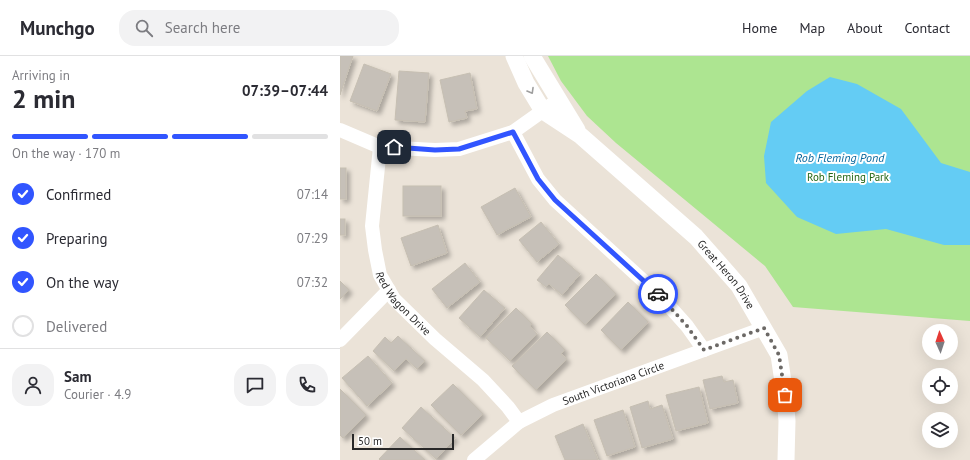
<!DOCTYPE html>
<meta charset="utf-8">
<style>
:root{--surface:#fff;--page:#f2f2f3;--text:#2b2b33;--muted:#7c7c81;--line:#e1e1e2;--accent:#3155ff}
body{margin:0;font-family:"PT Sans",sans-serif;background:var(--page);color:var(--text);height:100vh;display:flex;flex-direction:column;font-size:15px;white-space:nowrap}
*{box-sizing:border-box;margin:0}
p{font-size:13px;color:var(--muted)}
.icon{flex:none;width:22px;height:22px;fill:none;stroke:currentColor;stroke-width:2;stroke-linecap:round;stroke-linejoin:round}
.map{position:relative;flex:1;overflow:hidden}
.panel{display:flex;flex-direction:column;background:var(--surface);width:340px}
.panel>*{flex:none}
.needle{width:26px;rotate:357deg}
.controls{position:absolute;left:582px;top:268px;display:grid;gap:8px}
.controls a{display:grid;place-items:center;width:36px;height:36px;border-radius:50%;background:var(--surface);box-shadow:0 4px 16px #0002;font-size:20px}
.scale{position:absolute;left:12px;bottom:10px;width:102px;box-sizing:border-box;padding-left:4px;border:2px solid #282828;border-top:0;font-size:11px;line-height:14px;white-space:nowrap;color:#282828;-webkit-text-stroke:3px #fff;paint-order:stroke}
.pin{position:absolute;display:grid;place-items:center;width:34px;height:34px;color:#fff;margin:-17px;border-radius:8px;box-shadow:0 2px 6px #0006}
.courier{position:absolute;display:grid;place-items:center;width:40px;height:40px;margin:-20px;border:3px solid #3155ff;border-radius:50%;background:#fff;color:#222;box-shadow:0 1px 5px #0007}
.headline em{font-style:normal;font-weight:700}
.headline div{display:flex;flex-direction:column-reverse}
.headline{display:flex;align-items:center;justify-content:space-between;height:68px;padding:0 12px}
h1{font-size:26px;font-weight:700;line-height:30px}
.bar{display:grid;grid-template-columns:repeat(4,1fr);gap:6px 4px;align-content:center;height:48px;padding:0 12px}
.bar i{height:5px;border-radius:3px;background:var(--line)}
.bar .active{background:var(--accent)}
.bar p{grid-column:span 4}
.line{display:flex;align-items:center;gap:10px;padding:0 12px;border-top:1px solid var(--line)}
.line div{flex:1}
.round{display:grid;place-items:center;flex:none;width:42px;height:42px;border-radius:16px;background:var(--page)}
ol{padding:0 12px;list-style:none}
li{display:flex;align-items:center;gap:12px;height:44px}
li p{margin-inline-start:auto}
li .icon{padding:4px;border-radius:50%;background:var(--accent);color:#fff;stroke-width:4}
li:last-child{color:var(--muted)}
li i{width:22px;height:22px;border:2px solid var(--line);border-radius:50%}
header{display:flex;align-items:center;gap:24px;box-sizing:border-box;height:56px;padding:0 20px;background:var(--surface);border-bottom:1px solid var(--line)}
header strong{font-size:19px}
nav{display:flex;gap:22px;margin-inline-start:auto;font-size:14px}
.search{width:280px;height:36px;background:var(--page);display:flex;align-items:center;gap:10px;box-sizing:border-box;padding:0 14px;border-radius:16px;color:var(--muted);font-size:15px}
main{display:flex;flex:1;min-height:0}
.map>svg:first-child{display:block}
</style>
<header>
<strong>Munchgo</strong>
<div class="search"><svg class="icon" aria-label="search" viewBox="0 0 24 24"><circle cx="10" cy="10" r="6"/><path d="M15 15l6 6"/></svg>Search here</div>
<nav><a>Home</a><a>Map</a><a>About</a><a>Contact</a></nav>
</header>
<main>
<section class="panel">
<div class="headline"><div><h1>2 min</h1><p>Arriving in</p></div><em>07:39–07:44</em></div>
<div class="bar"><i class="active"></i><i class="active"></i><i class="active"></i><i></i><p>On the way · 170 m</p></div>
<ol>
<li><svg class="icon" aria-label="check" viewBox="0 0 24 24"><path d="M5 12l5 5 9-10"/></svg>Confirmed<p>07:14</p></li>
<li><svg class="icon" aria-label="check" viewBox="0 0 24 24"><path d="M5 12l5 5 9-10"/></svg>Preparing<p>07:29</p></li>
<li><svg class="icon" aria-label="check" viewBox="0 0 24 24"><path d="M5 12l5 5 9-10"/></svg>On the way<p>07:32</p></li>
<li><i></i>Delivered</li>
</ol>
<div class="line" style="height:72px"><a class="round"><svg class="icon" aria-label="person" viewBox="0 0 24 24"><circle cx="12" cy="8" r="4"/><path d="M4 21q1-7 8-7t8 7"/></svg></a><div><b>Sam</b><p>Courier · 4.9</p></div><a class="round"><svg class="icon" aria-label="chat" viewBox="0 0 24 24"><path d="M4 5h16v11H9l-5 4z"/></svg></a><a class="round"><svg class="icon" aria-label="phone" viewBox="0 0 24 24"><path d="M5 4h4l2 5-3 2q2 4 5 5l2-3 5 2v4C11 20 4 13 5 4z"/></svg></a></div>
</section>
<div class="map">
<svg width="630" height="404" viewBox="0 0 630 404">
<defs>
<filter id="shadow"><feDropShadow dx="3.5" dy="3.5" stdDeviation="2" flood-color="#0004"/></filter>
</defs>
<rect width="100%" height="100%" fill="#ebe3d8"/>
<polygon fill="#ade591" points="208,0 630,0 630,265 453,251 425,210 276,87 247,60 221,25"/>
<polygon fill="#64ccf4" points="490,21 517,28 561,53 601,107 630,116 630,189 604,189 546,173 496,178 457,161 426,127 424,100 431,66 467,35"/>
<g fill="#c6c0b8" stroke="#c6bfb2" filter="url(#shadow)">
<polygon points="0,0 13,0 0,39"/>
<polygon points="24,8 51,18 37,55 10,45"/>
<polygon points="59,15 89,17 85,66 55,64"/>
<polygon points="130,17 137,53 125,55 127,62 109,66 100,24"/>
<rect x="0" y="112" width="6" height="31"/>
<rect x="63" y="130" width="38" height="30"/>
<polygon points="175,132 191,161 157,179 141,151"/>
<rect x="0" y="163" width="5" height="16"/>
<polygon points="201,166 219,188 197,206 179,184"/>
<polygon points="98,169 107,197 71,210 61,182"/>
<polygon points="218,199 240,218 222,239 209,228 206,231 197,224"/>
<polygon points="125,207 140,226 107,252 92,233"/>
<polygon points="256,218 276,238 245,269 225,249"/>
<polygon points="0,225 9,234 0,243"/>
<polygon points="144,234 165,252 140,281 119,262"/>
<polygon points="288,246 308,266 281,294 261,274"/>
<polygon points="176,252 192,268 190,270 197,278 170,305 146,282"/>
<polygon points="207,276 225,294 221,298 227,303 196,334 172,310"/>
<polygon points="58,280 85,305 77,313 66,303 54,315 33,295 45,281 51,287"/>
<polygon points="28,300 52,327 27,350 2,322"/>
<polygon points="382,320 384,326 393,324 398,347 370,353 363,324"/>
<polygon points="113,328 143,358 121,379 91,349"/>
<polygon points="359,331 368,367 336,375 326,339"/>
<polygon points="0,333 26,359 3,382 0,379"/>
<polygon points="308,345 310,353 322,349 333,383 302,392 290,351"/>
<polygon points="81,351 115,382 96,403 62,372"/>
<polygon points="283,354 295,391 267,400 254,364"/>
<polygon points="243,368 258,404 225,404 215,380"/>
<polygon points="60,381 85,404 40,404 39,403"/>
</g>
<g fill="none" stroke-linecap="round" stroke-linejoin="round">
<g stroke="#fff" stroke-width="14">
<polyline points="0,74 40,91 95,94 119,93 173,76 218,44"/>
<polyline points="173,76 198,123 215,144 322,242 347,270 364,294"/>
<path id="s1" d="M40 91 32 170 35 194 40 219 54 243 95 283 143 324 168 351 179 366"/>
<polyline points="0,284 49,234"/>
<path id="s2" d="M134 404 179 366 213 349 424 272"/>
</g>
<g stroke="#fff" stroke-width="17">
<path id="s3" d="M174 0 186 27 203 55 241 80 356 181 399 230 439 299 445 339 447 365 446 404"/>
<polyline points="192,0 237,74"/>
</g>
</g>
<defs><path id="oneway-chevron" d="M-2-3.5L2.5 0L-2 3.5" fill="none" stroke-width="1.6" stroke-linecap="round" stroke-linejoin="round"/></defs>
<use stroke="#9e9e9e" href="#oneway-chevron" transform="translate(191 35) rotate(60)"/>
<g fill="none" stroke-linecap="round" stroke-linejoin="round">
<polyline stroke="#6c6966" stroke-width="4" stroke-dasharray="0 7.2" points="318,238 347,270 364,294 424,272 439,299 445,339"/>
<polyline stroke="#3155ff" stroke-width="5" points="54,91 95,94 119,93 173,76 198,123 215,144 318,238"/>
</g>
<g text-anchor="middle" stroke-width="4" stroke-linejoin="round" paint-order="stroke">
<g font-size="11" fill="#256716" stroke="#fff">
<text x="508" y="125">Rob Fleming Park</text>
</g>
<g font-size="11" fill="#282828" stroke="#fff">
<text dy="4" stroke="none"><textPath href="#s3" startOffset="309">Great Heron Drive</textPath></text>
<text dy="4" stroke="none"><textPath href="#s1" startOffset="166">Red Wagon Drive</textPath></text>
<text dy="4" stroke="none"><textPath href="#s2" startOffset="161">South Victoriana Circle</textPath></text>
</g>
<g font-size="12" font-style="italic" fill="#07679d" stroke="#fff">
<text x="500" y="106">Rob Fleming Pond</text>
</g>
</g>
</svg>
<div class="controls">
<a><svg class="needle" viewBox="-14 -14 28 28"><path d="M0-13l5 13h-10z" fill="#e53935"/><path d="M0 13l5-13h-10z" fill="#7c7c81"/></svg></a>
<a><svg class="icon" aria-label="locate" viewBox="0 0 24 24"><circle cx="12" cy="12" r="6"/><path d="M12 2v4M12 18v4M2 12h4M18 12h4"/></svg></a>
<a><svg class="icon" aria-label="layers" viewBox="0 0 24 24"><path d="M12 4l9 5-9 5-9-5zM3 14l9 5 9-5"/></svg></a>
</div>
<div class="scale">50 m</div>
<div class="pin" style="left:445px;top:339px;background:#ea580c"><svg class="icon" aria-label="bag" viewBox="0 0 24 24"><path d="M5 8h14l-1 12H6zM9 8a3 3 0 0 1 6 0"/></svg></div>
<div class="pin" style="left:54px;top:91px;background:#1f2937"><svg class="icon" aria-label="home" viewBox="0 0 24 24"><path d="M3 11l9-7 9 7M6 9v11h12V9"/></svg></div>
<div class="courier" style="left:318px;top:238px"><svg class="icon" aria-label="car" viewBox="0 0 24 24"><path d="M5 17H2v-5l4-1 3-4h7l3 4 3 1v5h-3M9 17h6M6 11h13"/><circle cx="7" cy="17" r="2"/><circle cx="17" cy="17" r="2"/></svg></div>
</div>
</main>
